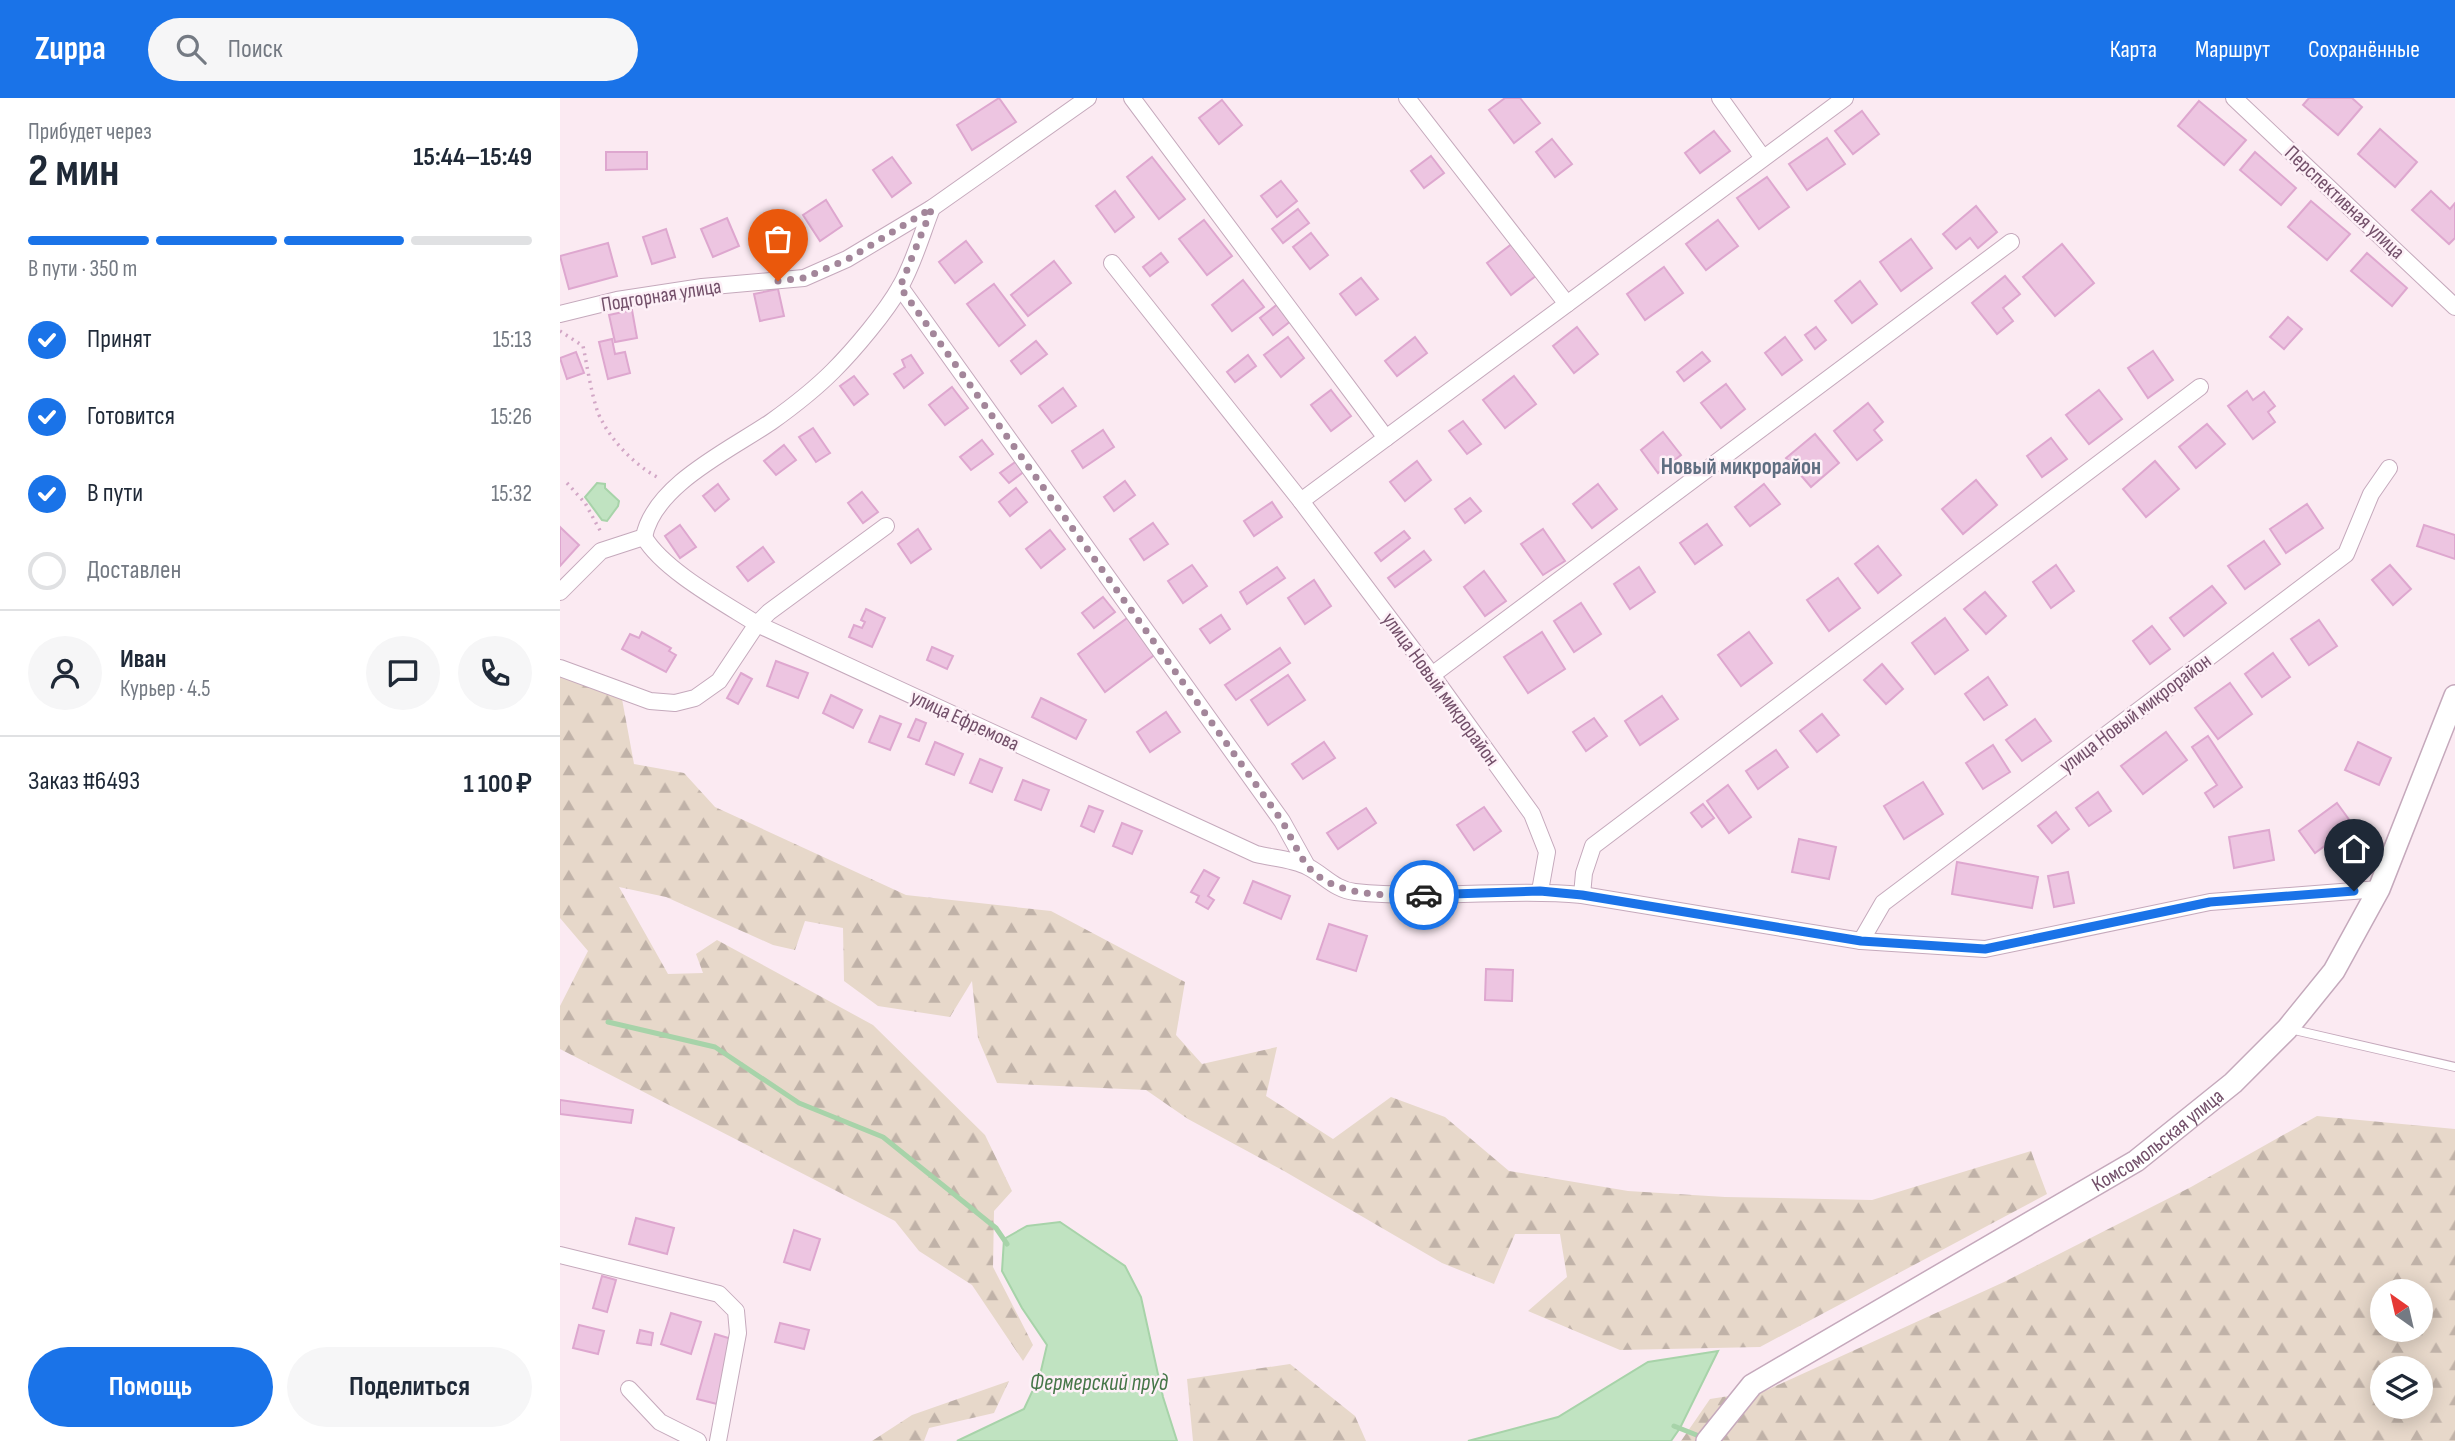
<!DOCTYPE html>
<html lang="ru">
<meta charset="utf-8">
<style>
:root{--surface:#fff;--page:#f6f6f7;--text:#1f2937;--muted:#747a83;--line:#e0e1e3;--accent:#1a73e8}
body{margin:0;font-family:"Sofia Sans Condensed",sans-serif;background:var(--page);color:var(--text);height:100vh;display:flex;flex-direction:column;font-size:26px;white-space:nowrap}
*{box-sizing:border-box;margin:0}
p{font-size:23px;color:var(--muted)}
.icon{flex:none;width:38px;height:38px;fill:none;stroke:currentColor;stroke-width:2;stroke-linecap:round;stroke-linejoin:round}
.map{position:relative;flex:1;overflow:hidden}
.drawer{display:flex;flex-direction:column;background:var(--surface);width:560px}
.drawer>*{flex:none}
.needle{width:46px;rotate:326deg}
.tools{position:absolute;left:1810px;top:1181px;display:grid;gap:14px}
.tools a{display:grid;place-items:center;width:63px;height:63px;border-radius:50%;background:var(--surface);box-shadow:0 4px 18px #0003;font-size:35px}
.pin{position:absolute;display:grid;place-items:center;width:60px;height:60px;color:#fff;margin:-72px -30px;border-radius:50% 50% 50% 0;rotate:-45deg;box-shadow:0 0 7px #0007}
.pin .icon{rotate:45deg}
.courier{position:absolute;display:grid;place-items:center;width:70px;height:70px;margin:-35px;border:5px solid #1a73e8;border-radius:50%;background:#fff;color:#222;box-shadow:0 2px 9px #0007}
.summary em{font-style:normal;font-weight:700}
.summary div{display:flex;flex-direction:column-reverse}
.summary{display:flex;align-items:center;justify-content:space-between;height:119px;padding:0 28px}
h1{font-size:46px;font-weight:700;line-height:52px}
.bar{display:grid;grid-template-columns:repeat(4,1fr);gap:10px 7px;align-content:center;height:84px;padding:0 28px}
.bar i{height:9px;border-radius:5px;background:var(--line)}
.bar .selected{background:var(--accent)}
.bar p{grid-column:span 4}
.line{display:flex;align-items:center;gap:18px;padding:0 28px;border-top:2px solid var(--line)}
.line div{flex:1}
.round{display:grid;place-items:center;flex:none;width:74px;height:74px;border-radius:37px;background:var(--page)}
ol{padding:0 28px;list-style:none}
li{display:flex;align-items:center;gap:21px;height:77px}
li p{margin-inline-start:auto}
li .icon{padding:7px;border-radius:50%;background:var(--accent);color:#fff;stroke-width:4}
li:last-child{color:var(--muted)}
li i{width:38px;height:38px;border:4px solid var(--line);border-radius:50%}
.cta{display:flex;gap:14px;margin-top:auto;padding:14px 28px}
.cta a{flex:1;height:80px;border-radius:42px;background:var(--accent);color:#fff;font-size:28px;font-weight:700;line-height:80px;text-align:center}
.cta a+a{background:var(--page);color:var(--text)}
header{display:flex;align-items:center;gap:42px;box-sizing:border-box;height:98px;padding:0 35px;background:var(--accent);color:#fff}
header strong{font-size:33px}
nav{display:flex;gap:38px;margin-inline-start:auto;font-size:24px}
.search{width:490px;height:63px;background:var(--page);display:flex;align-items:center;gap:18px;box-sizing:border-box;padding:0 24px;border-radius:38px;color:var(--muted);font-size:26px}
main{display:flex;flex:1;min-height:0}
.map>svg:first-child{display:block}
</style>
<header>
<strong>Zuppa</strong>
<div class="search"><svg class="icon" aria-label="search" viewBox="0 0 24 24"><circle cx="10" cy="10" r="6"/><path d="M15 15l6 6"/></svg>Поиск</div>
<nav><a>Карта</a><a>Маршрут</a><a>Сохранённые</a></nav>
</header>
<main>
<section class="drawer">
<div class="summary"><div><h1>2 мин</h1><p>Прибудет через</p></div><em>15:44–15:49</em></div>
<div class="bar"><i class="selected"></i><i class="selected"></i><i class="selected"></i><i></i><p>В пути · 350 m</p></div>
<ol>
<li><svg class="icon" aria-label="check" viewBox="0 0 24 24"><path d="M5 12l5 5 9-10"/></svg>Принят<p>15:13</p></li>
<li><svg class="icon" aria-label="check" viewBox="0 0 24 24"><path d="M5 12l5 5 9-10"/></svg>Готовится<p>15:26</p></li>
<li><svg class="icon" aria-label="check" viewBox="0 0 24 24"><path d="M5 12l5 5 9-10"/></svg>В пути<p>15:32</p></li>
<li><i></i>Доставлен</li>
</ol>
<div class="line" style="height:126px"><a class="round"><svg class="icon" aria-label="person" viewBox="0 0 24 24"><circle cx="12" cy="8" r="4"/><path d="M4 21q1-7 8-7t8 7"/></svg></a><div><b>Иван</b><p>Курьер · 4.5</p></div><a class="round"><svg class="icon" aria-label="chat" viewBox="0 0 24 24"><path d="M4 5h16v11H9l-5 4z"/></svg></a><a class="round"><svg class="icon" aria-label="phone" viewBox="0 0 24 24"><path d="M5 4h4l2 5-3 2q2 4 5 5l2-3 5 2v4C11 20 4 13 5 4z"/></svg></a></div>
<div class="line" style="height:91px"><div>Заказ #6493</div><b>1 100 ₽</b></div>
<div class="cta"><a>Помощь</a><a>Поделиться</a></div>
</section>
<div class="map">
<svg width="1895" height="1343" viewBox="0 0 1895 1343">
<defs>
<pattern id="forest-firs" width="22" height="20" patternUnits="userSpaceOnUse" patternTransform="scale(1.75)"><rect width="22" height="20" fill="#e7d8ca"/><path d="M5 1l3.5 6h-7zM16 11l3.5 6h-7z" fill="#c0b2a8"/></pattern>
</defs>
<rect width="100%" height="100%" fill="#fbeaf2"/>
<g fill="url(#forest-firs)" fill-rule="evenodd">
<polygon points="0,575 62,601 74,666 124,675 155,709 346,797 491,813 625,884 616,937 642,966 717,949 706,998 773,1041 831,999 885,1019 949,1073 1068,1093 1165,1099 1312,1102 1471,1053 1487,1096 1200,1249 1060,1252 968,1213 1007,1179 1000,1136 955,1136 934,1186 882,1165 724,1073 628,1021 586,992 437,985 418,940 412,883 390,919 318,908 284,883 283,830 245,823 235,852 213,847 106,799 59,789 108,876 143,875 136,856 157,842 313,927 425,1037 452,1093 434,1113 433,1169 473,1247 463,1263 412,1187 359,1153 335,1123 0,951 0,908 28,853 0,820"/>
<path d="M1757 1018 1895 1031V1343H1121L1150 1301 1207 1292 1444 1184 1631 1089ZM1822 1194H1860V1232H1822ZM1822 1270H1860V1309H1822Z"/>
<polygon points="730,1266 795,1318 806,1343 633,1343 627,1281"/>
<polygon points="449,1283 434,1315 369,1330 364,1343 312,1343 352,1317"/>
</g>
<g fill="#c0e3c1" stroke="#a7d3a9" stroke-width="2">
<polygon points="37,385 45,386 45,390 59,403 58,408 47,423 42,422 25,399"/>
<polygon points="500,1124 565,1168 581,1199 603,1299 617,1343 397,1343 464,1311 480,1277 487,1247 462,1210 442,1173 444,1141 467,1128"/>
<polygon points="1158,1253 1120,1330 1111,1343 908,1343 998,1319 1088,1264"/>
</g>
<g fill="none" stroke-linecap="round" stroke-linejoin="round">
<g stroke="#a7d3a9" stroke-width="5">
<polyline points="48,924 155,949 239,1005 323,1039 436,1130 447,1146"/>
<polyline points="1114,1328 1144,1340"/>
</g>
</g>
<g fill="#edc5e1" stroke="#dea7cf" stroke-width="2">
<polygon points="439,0 456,24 412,52 397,27"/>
<polygon points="945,0 960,0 980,25 954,45 929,12"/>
<polygon points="1749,0 1792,0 1802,9 1778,37 1743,7"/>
<polygon points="662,2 682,27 659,46 639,20"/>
<polygon points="1639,3 1686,42 1664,67 1618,28"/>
<polygon points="1302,13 1319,36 1293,56 1275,33"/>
<polygon points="1820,31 1857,64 1835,89 1798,56"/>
<polygon points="1154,33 1170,53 1140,75 1125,55"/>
<polygon points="1267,40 1285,66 1247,92 1229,66"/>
<polygon points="992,41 1012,66 995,79 976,54"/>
<polygon points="46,54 87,54 87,71 46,72"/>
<polygon points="1695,54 1736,90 1721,107 1680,72"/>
<polygon points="871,58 884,75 864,90 851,73"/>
<polygon points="332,59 351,85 332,99 313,72"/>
<polygon points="592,59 625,101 599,121 567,79"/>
<polygon points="1207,79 1229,109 1199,131 1177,100"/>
<polygon points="721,83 737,103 717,119 701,98"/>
<polygon points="555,93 574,119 555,134 536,108"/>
<polygon points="1871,93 1890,111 1895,105 1895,140 1889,146 1852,112"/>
<polygon points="266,102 282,128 260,143 243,117"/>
<polygon points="1751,103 1790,136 1767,162 1728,129"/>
<polygon points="1416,108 1437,134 1418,150 1410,140 1396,151 1383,136"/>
<polygon points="738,111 749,125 723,145 712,131"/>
<polygon points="167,120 179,148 153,159 141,131"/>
<polygon points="644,122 672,158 647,177 619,141"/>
<polygon points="1158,122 1178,148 1146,172 1126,146"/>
<polygon points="106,131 115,159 92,166 83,139"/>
<polygon points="751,135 768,157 750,171 733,149"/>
<polygon points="1351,141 1372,170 1341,193 1320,164"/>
<polygon points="406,143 422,164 395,185 379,164"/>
<polygon points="48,145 57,178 9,191 0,158"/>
<polygon points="953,145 977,177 951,197 927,165"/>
<polygon points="1502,146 1534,185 1495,218 1463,179"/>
<polygon points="601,155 608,164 590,178 583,169"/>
<polygon points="1807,155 1847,190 1832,208 1791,173"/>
<polygon points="494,163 511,185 468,218 451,197"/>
<polygon points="1104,169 1123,195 1085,222 1067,196"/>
<polygon points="1445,178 1460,196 1443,210 1453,223 1437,236 1412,205"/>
<polygon points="801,180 818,201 796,217 780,196"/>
<polygon points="683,182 704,209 672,233 652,207"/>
<polygon points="1300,183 1317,206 1292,225 1275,203"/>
<polygon points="434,186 465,227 439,248 407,206"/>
<polygon points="218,191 224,218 200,223 194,196"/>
<polygon points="719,205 732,222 713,237 700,220"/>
<polygon points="72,212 77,240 55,244 49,217"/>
<polygon points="1728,219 1742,231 1724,251 1710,239"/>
<polygon points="1017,229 1038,256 1014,275 993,248"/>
<polygon points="1256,229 1266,242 1255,251 1245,237"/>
<polygon points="728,239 744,260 721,279 704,257"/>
<polygon points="855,239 867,255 837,278 825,263"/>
<polygon points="1225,239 1242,262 1222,277 1205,255"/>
<polygon points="52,241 55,256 65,254 70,275 48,281 39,244"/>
<polygon points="476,243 487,256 461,276 451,263"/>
<polygon points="1593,253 1613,282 1588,300 1568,270"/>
<polygon points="16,254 24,275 7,281 0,260"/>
<polygon points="1142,254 1150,263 1124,283 1117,274"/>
<polygon points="351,257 363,275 344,290 334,276 345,269 342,262"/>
<polygon points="688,257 696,268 675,284 667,274"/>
<polygon points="294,278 308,296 294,307 280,288"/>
<polygon points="954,278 976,306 945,330 923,302"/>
<polygon points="1166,286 1185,311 1161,330 1141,305"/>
<polygon points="392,289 408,310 385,327 369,307"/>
<polygon points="503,290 516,308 492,325 479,308"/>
<polygon points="771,292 791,318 771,333 751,307"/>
<polygon points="1539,292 1562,321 1529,346 1506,317"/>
<polygon points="1687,293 1693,302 1704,294 1715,308 1708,314 1715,324 1693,341 1668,308"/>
<polygon points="1308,305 1323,324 1314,332 1322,342 1297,362 1274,333"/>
<polygon points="903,323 921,346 907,356 889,333"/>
<polygon points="1647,326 1665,346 1636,370 1619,349"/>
<polygon points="253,330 270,355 256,364 239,339"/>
<polygon points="543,332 554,349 523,370 512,353"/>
<polygon points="1103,334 1121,357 1098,375 1081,352"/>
<polygon points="1255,336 1279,365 1251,389 1226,360"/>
<polygon points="1491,340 1507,361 1482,379 1467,358"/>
<polygon points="422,342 433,356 411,372 400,359"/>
<polygon points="224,347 236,362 216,377 204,363"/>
<polygon points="458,362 466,372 449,385 440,375"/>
<polygon points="857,363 871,382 845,403 830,384"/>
<polygon points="1595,363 1619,391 1586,419 1563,391"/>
<polygon points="1416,382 1437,407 1403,436 1382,411"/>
<polygon points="565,383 575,397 554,413 544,399"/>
<polygon points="158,386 169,401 155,413 143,398"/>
<polygon points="1038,386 1057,411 1032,430 1013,406"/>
<polygon points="1204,386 1220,406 1190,428 1175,409"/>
<polygon points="456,390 467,404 450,418 439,404"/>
<polygon points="302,394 318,414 303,425 288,405"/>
<polygon points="910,400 921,413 905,425 895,411"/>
<polygon points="712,404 722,419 694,438 684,423"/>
<polygon points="1747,406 1763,430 1726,455 1710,431"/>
<polygon points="593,425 608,446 584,462 570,441"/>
<polygon points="1147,426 1162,447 1135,466 1120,445"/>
<polygon points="120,427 136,449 120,460 105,438"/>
<polygon points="1864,427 1895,437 1895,461 1857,448"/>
<polygon points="0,429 19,447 0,468"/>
<polygon points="358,431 371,451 351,465 338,446"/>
<polygon points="983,431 1005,463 983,477 961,446"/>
<polygon points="490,432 505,451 481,470 466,451"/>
<polygon points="844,433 850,440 821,463 815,455"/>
<polygon points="1704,443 1720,466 1685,491 1668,468"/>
<polygon points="1318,448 1341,477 1318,495 1295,466"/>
<polygon points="203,449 214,464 188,483 177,469"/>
<polygon points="864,453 871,462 835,489 828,480"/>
<polygon points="632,467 647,488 623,505 608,483"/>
<polygon points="1496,467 1514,493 1491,510 1473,484"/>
<polygon points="1830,467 1851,491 1833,507 1812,482"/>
<polygon points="717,469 725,480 687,506 680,494"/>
<polygon points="1079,469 1095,494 1070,511 1054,486"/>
<polygon points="924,473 946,503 925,518 904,489"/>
<polygon points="1278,480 1300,510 1269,533 1247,502"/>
<polygon points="754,482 771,508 745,526 728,500"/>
<polygon points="1652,488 1666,505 1624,538 1610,520"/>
<polygon points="1425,494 1446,518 1426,536 1404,511"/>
<polygon points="543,499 555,514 534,530 522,515"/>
<polygon points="1021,505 1041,536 1014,554 994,523"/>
<polygon points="306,511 325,520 312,549 289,539 294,527 302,530 305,524 301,522"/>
<polygon points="661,517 670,531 650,545 640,531"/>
<polygon points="570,518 597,555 545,594 518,556"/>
<polygon points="1385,520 1408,552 1375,576 1352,545"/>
<polygon points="1759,522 1777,548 1749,567 1731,541"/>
<polygon points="1592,528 1610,551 1590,566 1573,543"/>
<polygon points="82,534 111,550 109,553 116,557 106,574 62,551 70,536 79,540"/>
<polygon points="982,534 1005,571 968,595 944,559"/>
<polygon points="1189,534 1212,565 1181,588 1158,557"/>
<polygon points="372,549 393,558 387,571 367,562"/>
<polygon points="720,550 730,565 676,602 665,587"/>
<polygon points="1713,555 1730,579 1702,599 1685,576"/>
<polygon points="216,563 248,575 238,600 207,588"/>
<polygon points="1322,566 1343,591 1326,606 1304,582"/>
<polygon points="181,575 192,581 178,606 167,600"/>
<polygon points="728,577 745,602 708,627 691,602"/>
<polygon points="1428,579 1447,607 1424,622 1405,596"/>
<polygon points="1670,585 1692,616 1658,641 1635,610"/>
<polygon points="271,597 302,612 293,630 263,615"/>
<polygon points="1102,598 1118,621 1080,647 1065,623"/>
<polygon points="481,600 526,622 516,641 472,619"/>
<polygon points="606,614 620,634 590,654 577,634"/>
<polygon points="1262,616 1279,637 1257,654 1240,633"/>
<polygon points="320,618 341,626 330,652 309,644"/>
<polygon points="1034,620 1047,638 1026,653 1013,634"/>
<polygon points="356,621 366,625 359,643 348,639"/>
<polygon points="1475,621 1491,643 1462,663 1446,642"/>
<polygon points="1606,634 1627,662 1583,696 1561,668"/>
<polygon points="1648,638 1682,689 1654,709 1645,695 1657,687 1632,649"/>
<polygon points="375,644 403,656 394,677 366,666"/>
<polygon points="764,644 775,660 743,681 732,666"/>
<polygon points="1798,644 1831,660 1819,687 1785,672"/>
<polygon points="1433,647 1450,674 1423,691 1406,665"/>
<polygon points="1216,652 1228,669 1198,691 1186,673"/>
<polygon points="420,661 442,670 432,694 410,685"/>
<polygon points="463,682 489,692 481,712 455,702"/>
<polygon points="1363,684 1383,716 1344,741 1324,708"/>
<polygon points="1168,687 1191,719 1169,735 1147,703"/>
<polygon points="1538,694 1551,713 1529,728 1516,710"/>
<polygon points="1777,705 1793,727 1755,755 1739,733"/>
<polygon points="1143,706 1154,720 1142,729 1131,715"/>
<polygon points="529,708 543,713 534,734 521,728"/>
<polygon points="924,709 941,733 914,752 897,727"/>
<polygon points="806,710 816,725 778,751 767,735"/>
<polygon points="1496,714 1509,731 1492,745 1478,728"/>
<polygon points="562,725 582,733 572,756 553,748"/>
<polygon points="1709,732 1714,762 1674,770 1669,739"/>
<polygon points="1239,741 1276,749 1269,781 1232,774"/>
<polygon points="1397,764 1478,779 1472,810 1392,796"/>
<polygon points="644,772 659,780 648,798 654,802 648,811 636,804 639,798 631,794"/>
<polygon points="1508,774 1514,805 1494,809 1488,778"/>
<polygon points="693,783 730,798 721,821 684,805"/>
<polygon points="769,826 807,838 796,873 757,861"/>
<polygon points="926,871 953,872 952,903 925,902"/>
<polygon points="0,1002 73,1012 71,1025 0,1016"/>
<polygon points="76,1120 114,1130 107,1156 69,1146"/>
<polygon points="234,1132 260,1141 250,1172 224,1164"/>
<polygon points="42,1178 56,1182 47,1214 33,1210"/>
<polygon points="111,1215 141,1224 131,1256 101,1246"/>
<polygon points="220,1225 249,1232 244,1251 215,1244"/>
<polygon points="19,1227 44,1233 38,1256 13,1250"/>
<polygon points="80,1232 93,1235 91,1247 77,1245"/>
<polygon points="155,1236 175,1242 157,1306 137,1301"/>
</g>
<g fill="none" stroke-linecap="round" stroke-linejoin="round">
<g stroke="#c5a9bc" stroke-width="10">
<polyline id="service" points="1730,931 1895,969"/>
</g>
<g stroke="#c5a9bc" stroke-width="18">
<g id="minor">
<polyline points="572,0 826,340"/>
<polyline points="847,0 1007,206"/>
<polyline points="1160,0 1203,60"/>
<polyline points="1674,0 1895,209"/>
<polyline points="552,165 741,403 872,577 972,716 987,754 980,793"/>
<polyline points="340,189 722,723 747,768"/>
<polyline points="0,216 57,202 142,189 244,180 287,161 372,110 528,0"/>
<polyline points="741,403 1285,0"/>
<path d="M84 439C103 472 164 505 197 526L696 756C712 760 734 761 748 769 764 777 775 792 795 794 871 802 947 790 1022 797L1301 843 1425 851 1650 804 1819 791"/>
<path d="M84 439C94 387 170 352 211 324 232 309 255 291 273 273 294 252 326 214 340 189 354 165 362 135 372 110"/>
<polyline points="0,494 41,453 84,439"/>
<polyline points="0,570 90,603 115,605 135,600 159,583 197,526 209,514 326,428"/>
<polyline points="872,577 1451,144"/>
<polyline points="1022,797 1024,775 1033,748 1640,289"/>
<polyline points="1301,843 1323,805 1786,456 1811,396 1829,370"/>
<polyline points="0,1157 159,1196 176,1213 178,1235 158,1343"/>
<polyline points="69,1291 100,1324 138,1343"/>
</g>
</g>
<g stroke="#c5a9bc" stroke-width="24">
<g id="tertiary">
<path id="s1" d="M1147 1343 1192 1287 1576 1063 1673 985 1727 931 1774 873 1819 791 1895 598"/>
</g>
</g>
<g stroke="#d2a7c6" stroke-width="3.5" stroke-dasharray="2 5" stroke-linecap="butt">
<path d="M0 233 23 248C27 266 33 309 42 323 54 346 78 370 101 381"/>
<polyline points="7,385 25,405 42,436"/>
</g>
<use href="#service" stroke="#fff" stroke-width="8"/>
<use href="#minor" stroke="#fff" stroke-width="16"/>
<use href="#tertiary" stroke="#fff" stroke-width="21"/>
</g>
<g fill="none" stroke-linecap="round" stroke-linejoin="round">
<path stroke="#a3869a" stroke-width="7" stroke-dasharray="0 12.6" d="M218 183 244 180 288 161 372 110 340 189 722 723C730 737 737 753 746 766 770 799 828 798 864 797"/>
<polyline stroke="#1a73e8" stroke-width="9" points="864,797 980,793 1022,797 1301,843 1425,851 1650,804 1794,793"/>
</g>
<g text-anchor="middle" stroke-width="5" stroke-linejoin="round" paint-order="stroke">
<g font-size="21" fill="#73506a" stroke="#fdf0f7">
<text transform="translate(1785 104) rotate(43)" y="7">Перспективная улица</text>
<text transform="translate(101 197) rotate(-9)" y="7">Подгорная улица</text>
<text transform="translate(881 591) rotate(54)" y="7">улица Новый микрорайон</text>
<text transform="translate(1575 615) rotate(-37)" y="7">улица Новый микрорайон</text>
<text transform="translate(405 622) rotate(25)" y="7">улица Ефремова</text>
<text dy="7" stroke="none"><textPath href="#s1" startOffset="546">Комсомольская улица</textPath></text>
</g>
<g font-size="23" font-weight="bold" fill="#5f6e81" stroke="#fdf0f7">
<text x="1181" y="376">Новый микрорайон</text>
</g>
<g font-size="23" font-style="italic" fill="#457648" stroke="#fdf0f7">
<text x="539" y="1292">Фермерский пруд</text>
</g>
</g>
</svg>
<div class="tools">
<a><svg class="needle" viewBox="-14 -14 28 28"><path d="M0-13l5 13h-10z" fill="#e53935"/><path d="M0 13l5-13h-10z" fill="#747a83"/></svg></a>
<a><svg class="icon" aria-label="layers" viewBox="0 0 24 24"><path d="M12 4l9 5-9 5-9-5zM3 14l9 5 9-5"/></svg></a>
</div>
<div class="pin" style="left:218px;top:183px;background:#ea580c"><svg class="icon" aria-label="bag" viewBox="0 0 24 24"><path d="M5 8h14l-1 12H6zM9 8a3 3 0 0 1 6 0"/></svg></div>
<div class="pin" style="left:1794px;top:793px;background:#1f2937"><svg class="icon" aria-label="home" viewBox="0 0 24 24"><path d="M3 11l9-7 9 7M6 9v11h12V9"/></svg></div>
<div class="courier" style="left:864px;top:797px"><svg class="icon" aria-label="car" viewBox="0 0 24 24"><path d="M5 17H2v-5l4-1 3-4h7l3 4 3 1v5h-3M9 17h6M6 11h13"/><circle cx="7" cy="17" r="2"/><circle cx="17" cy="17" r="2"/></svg></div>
</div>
</main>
